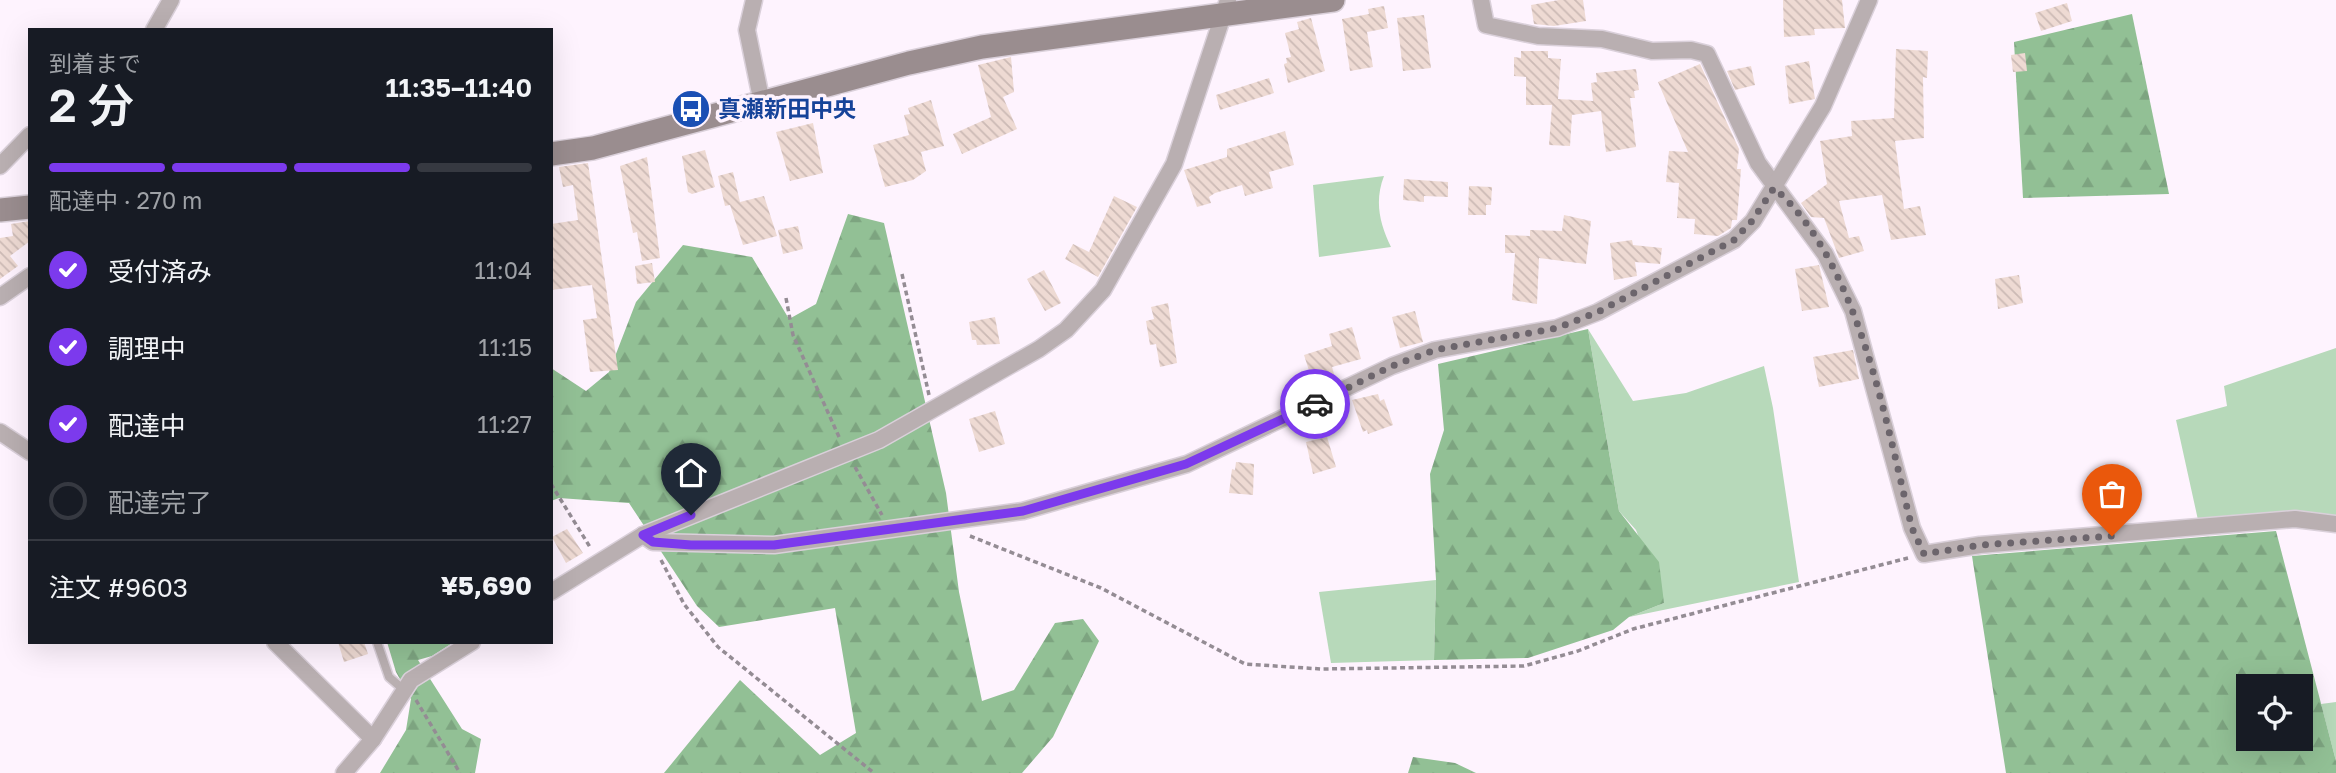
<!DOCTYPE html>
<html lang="ja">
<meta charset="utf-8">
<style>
:root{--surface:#171b24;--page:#20242c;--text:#f1f3f6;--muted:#9ea1a6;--line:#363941;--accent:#7c3aed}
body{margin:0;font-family:"Golos Text","Noto Sans JP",sans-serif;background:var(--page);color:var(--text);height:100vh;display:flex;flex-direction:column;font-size:26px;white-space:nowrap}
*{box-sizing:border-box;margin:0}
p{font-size:23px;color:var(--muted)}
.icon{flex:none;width:38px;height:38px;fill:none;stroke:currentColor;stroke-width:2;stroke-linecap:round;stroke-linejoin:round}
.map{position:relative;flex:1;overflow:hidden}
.details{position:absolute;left:28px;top:28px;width:525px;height:616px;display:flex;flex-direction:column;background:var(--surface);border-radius:0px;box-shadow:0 7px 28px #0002}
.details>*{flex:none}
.controls{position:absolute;left:2236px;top:674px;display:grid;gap:14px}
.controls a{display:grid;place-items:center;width:77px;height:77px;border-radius:0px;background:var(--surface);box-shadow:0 7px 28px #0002;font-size:35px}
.pin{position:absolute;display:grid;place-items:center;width:60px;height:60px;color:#fff;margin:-72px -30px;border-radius:50% 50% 50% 0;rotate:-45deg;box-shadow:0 0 7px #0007}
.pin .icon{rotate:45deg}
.courier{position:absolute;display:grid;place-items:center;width:70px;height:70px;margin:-35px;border:5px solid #7c3aed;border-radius:50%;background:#fff;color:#222;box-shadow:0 2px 9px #0007}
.overview em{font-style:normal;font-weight:600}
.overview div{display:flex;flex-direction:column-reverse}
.overview{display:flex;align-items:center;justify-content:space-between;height:119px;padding:0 21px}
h1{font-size:46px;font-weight:600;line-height:52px}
.bar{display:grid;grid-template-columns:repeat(4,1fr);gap:10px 7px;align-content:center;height:84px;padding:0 21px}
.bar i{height:9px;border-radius:5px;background:var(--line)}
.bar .active{background:var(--accent)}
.bar p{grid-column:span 4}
.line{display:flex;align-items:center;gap:18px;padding:0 21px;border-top:2px solid var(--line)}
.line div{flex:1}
ol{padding:0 21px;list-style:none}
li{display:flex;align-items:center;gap:21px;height:77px}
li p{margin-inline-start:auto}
li .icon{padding:7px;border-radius:50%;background:var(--accent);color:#fff;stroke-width:4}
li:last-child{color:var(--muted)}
li i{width:38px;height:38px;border:4px solid var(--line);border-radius:50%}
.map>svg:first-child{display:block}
</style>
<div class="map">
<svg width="2336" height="773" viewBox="0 0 2336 773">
<defs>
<pattern id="forest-firs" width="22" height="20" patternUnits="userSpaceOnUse" patternTransform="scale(1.75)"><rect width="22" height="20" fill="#92c095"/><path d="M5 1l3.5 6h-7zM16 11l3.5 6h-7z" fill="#7da480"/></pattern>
<pattern id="building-back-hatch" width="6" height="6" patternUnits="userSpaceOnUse" patternTransform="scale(1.75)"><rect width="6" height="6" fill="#eedad3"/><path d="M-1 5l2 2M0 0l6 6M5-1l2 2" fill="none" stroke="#ccbab5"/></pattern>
</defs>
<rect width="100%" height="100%" fill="#fef3fe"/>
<g fill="#b7d9ba">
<path d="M1384 176C1374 202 1380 224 1391 247L1319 257 1313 185Z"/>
<polygon points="1588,329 1633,401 1686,393 1764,366 1773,408 1799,582 1629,617 1664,603 1636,530 1619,511"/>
<polygon points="2336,348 2336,517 2198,520 2176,420 2227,406 2224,386"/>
<polygon points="1436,580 1434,660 1331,663 1319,592"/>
<polygon points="2336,702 2336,761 2321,704"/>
</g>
<g fill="url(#forest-firs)" fill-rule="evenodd">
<polygon points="2132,14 2169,194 2023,198 2014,42"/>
<polygon points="848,214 884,223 946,493 959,592 982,701 1014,690 1055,623 1083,619 1099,641 1053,737 1022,773 664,773 740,680 820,755 856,733 835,608 719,627 697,606 629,503 559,498 551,501 551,368 586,391 609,372 636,302 683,245 752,257 789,319 816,304"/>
<polygon points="1588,329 1619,511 1659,562 1664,603 1629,617 1613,630 1528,658 1434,660 1436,580 1430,474 1444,430 1438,364"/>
<path d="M2276 531 2336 761V773H2006L1972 556ZM2301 686V738H2249V686Z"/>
<polygon points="387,642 454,642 432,656 418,660 462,729 481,739 475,773 380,773 406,730 411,699 396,672"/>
<polygon points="1413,757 1455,763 1476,773 1408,773"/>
</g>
<g fill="url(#building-back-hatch)">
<polygon points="1559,0 1583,0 1586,21 1554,26 1534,24 1531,5"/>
<polygon points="1783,0 1842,0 1845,28 1814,29 1815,35 1784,37"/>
<polygon points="2067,3 2072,21 2041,31 2035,13"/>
<polygon points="1384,6 1388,28 1367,32 1373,67 1350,71 1342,19 1369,14 1368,9"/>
<polygon points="1424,15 1431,68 1403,71 1397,18"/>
<polygon points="1311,18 1325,71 1288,83 1284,64 1287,63 1286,58 1291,57 1285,33 1299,29 1297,22"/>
<polygon points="1896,49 1928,51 1927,78 1923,77 1924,138 1895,141 1904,209 1920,206 1926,235 1891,240 1882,195 1839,201 1849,238 1859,236 1864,251 1839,258 1824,218 1811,217 1801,203 1827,184 1820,141 1852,136 1851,121 1894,118"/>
<polygon points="1521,51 1548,51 1548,58 1561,59 1558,99 1593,101 1591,83 1597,82 1596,73 1636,69 1639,90 1634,91 1635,98 1630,98 1636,147 1606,152 1601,111 1572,115 1570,146 1549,145 1552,105 1526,105 1526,77 1514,76 1514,57 1521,58"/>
<polygon points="2025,53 2027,71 2013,72 2011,55"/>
<polygon points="1011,57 1014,92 1003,97 1017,129 962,154 953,134 991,117 978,65"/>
<polygon points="1809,61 1815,99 1789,104 1785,66"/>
<polygon points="1700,64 1739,149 1737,169 1741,169 1737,220 1732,220 1731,228 1718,236 1694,234 1695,219 1677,218 1679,183 1666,182 1669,151 1688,152 1658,82"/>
<polygon points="1751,66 1755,85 1735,90 1727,71"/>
<polygon points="1269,78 1274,93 1220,110 1216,95"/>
<polygon points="931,100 944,146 921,152 926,171 913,180 885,187 873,145 909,135 904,115 910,114 908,108"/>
<polygon points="813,123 823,173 790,181 776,132"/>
<polygon points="1285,131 1294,165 1269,172 1273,188 1245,196 1242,185 1215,193 1209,197 1211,203 1197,207 1184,170 1227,157 1227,149"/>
<polygon points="705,150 715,187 692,194 688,192 682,156"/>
<polygon points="647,157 660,258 642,261 637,232 633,233 620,166"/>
<polygon points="588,163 618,370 590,372 583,320 597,318 592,285 551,290 551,224 578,220 573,185 563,187 559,167"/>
<polygon points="733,172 740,202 764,196 777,236 743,245 730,205 725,206 718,176"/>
<polygon points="1404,179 1448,182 1448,197 1424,196 1424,202 1403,200"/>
<polygon points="1469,186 1492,187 1491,205 1486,205 1486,215 1468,215"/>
<polygon points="1114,196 1137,207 1098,277 1065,259 1073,244 1089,252"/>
<polygon points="1564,215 1591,221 1586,264 1539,258 1537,304 1512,300 1515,253 1505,253 1505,235 1530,236 1530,230 1562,231"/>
<polygon points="30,221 30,241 10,256 18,266 0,279 0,238 13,236 11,224"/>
<polygon points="798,226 803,249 783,254 778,230"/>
<polygon points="1632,240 1633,245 1662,248 1660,264 1635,262 1637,276 1614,280 1610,243"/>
<polygon points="652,263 655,282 637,284 635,266"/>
<polygon points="1819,265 1829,307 1802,311 1795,269"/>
<polygon points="1044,270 1061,303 1045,311 1027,279"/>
<polygon points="2019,275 2023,303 1998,309 1995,279"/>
<polygon points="1168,303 1177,363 1160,367 1156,344 1150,345 1146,321 1154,319 1151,307"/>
<polygon points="1415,311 1423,342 1400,348 1392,317"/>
<polygon points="995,317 1000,344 977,345 976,340 972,340 969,322"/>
<polygon points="1352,327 1361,359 1332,367 1336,381 1315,389 1304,355 1332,346 1329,334"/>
<polygon points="1853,350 1859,379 1819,387 1813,357"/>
<polygon points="1378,394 1380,401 1384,399 1393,425 1368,434 1367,430 1363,432 1352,400"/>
<polygon points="995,411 1005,444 979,452 969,419"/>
<polygon points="1327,437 1336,467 1313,474 1306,442"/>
<polygon points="1236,462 1254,464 1253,495 1229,493 1232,469 1235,470"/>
<polygon points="567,529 583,553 566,563 552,537"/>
<polygon points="338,642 364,642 368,654 344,662"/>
</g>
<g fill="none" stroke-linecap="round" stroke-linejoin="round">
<g stroke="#dad0da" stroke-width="11">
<polyline id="lane" points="377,642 389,677 404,690"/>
</g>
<g stroke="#dad0da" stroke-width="19">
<g id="street">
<polyline points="754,0 747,30 762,103"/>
<polyline points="1481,0 1486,25 1538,36 1602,39 1652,51 1691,50 1707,54 1758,163 1825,254 1853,311 1912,528 1924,554 1980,545 2295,519 2336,524"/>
<polyline points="154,30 171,0"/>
<polyline points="0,166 30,135"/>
<polyline points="0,297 30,276"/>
<polyline points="0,432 30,452"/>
<polyline points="643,535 653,542 774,545 1023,511 1187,464 1392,366 1435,350 1557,328 1598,312 1734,240 1753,221 1823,106 1869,0"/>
<polyline points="551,592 643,535 879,440 1039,349 1066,330 1103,290 1174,164 1228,0"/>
<polyline points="275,642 373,739"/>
<polyline points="344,773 373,739 411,680 472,642"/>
</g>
</g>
<g stroke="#dad0da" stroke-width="26">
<g id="secondary">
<polyline points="551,154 593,148 909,63 982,47 1333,0"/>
<polyline points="0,210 30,207"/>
</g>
</g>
<g stroke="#948c94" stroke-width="3.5" stroke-dasharray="5 3.5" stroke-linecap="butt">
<polyline points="902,274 929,395"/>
<polyline points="786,298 793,335 840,439"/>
<polyline points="855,467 882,515"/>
<polyline points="551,484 590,547"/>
<polyline points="970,536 1101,588 1245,664 1321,669 1524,666 1578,651 1633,629 1908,558"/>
<polyline points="661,560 684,604 718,647 874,773"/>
<polyline points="416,700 460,773"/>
</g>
<use href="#lane" stroke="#b9afb1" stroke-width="8"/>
<use href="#street" stroke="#b9afb1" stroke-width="16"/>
<use href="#secondary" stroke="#9a8d8f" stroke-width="23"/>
</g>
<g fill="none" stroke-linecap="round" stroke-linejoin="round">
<path stroke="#6c656c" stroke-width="7" stroke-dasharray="0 12.6" d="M1315 404 1392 366 1435 350 1557 328 1598 312 1734 240 1752 221 1774 188C1859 261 1886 424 1912 528L1924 554 1980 545 2112 536"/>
<polyline stroke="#7c3aed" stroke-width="9" points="691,515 643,535 653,542 691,545 774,545 1023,511 1186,464 1315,404"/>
</g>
<defs>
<g id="bus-disc" transform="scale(2.0125)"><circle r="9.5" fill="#1a4fb4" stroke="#fef3fe"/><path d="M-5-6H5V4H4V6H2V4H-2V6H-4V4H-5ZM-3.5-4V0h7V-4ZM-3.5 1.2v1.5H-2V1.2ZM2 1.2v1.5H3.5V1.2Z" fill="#fff"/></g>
</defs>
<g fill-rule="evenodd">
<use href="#bus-disc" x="691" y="109"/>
</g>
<g text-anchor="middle" stroke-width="7" stroke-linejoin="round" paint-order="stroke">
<g font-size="23" font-weight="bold" fill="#164399" stroke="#fef3fe" text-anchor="start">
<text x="718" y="117">真瀬新田中央</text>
</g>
</g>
</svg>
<div class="controls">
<a><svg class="icon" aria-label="locate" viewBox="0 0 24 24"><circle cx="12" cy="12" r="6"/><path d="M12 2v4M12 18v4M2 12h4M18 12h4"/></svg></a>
</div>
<div class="pin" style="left:2112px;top:536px;background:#ea580c"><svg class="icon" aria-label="bag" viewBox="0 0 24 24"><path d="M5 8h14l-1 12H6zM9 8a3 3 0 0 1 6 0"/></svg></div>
<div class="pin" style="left:691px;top:515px;background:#1f2937"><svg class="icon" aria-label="home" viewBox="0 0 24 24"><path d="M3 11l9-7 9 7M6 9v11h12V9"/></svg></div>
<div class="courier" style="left:1315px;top:404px"><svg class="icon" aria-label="car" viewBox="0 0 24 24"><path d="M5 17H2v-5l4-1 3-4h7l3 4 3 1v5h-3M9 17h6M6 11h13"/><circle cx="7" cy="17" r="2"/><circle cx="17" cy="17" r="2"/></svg></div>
<section class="details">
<div class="overview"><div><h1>2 分</h1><p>到着まで</p></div><em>11:35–11:40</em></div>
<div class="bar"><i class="active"></i><i class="active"></i><i class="active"></i><i></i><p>配達中 · 270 m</p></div>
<ol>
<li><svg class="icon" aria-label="check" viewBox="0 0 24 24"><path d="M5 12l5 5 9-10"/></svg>受付済み<p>11:04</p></li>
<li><svg class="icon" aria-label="check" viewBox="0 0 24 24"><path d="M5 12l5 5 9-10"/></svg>調理中<p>11:15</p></li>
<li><svg class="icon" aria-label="check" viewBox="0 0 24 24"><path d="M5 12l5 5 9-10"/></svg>配達中<p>11:27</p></li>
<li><i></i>配達完了</li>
</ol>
<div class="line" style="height:91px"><div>注文 #9603</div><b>¥5,690</b></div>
</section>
</div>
